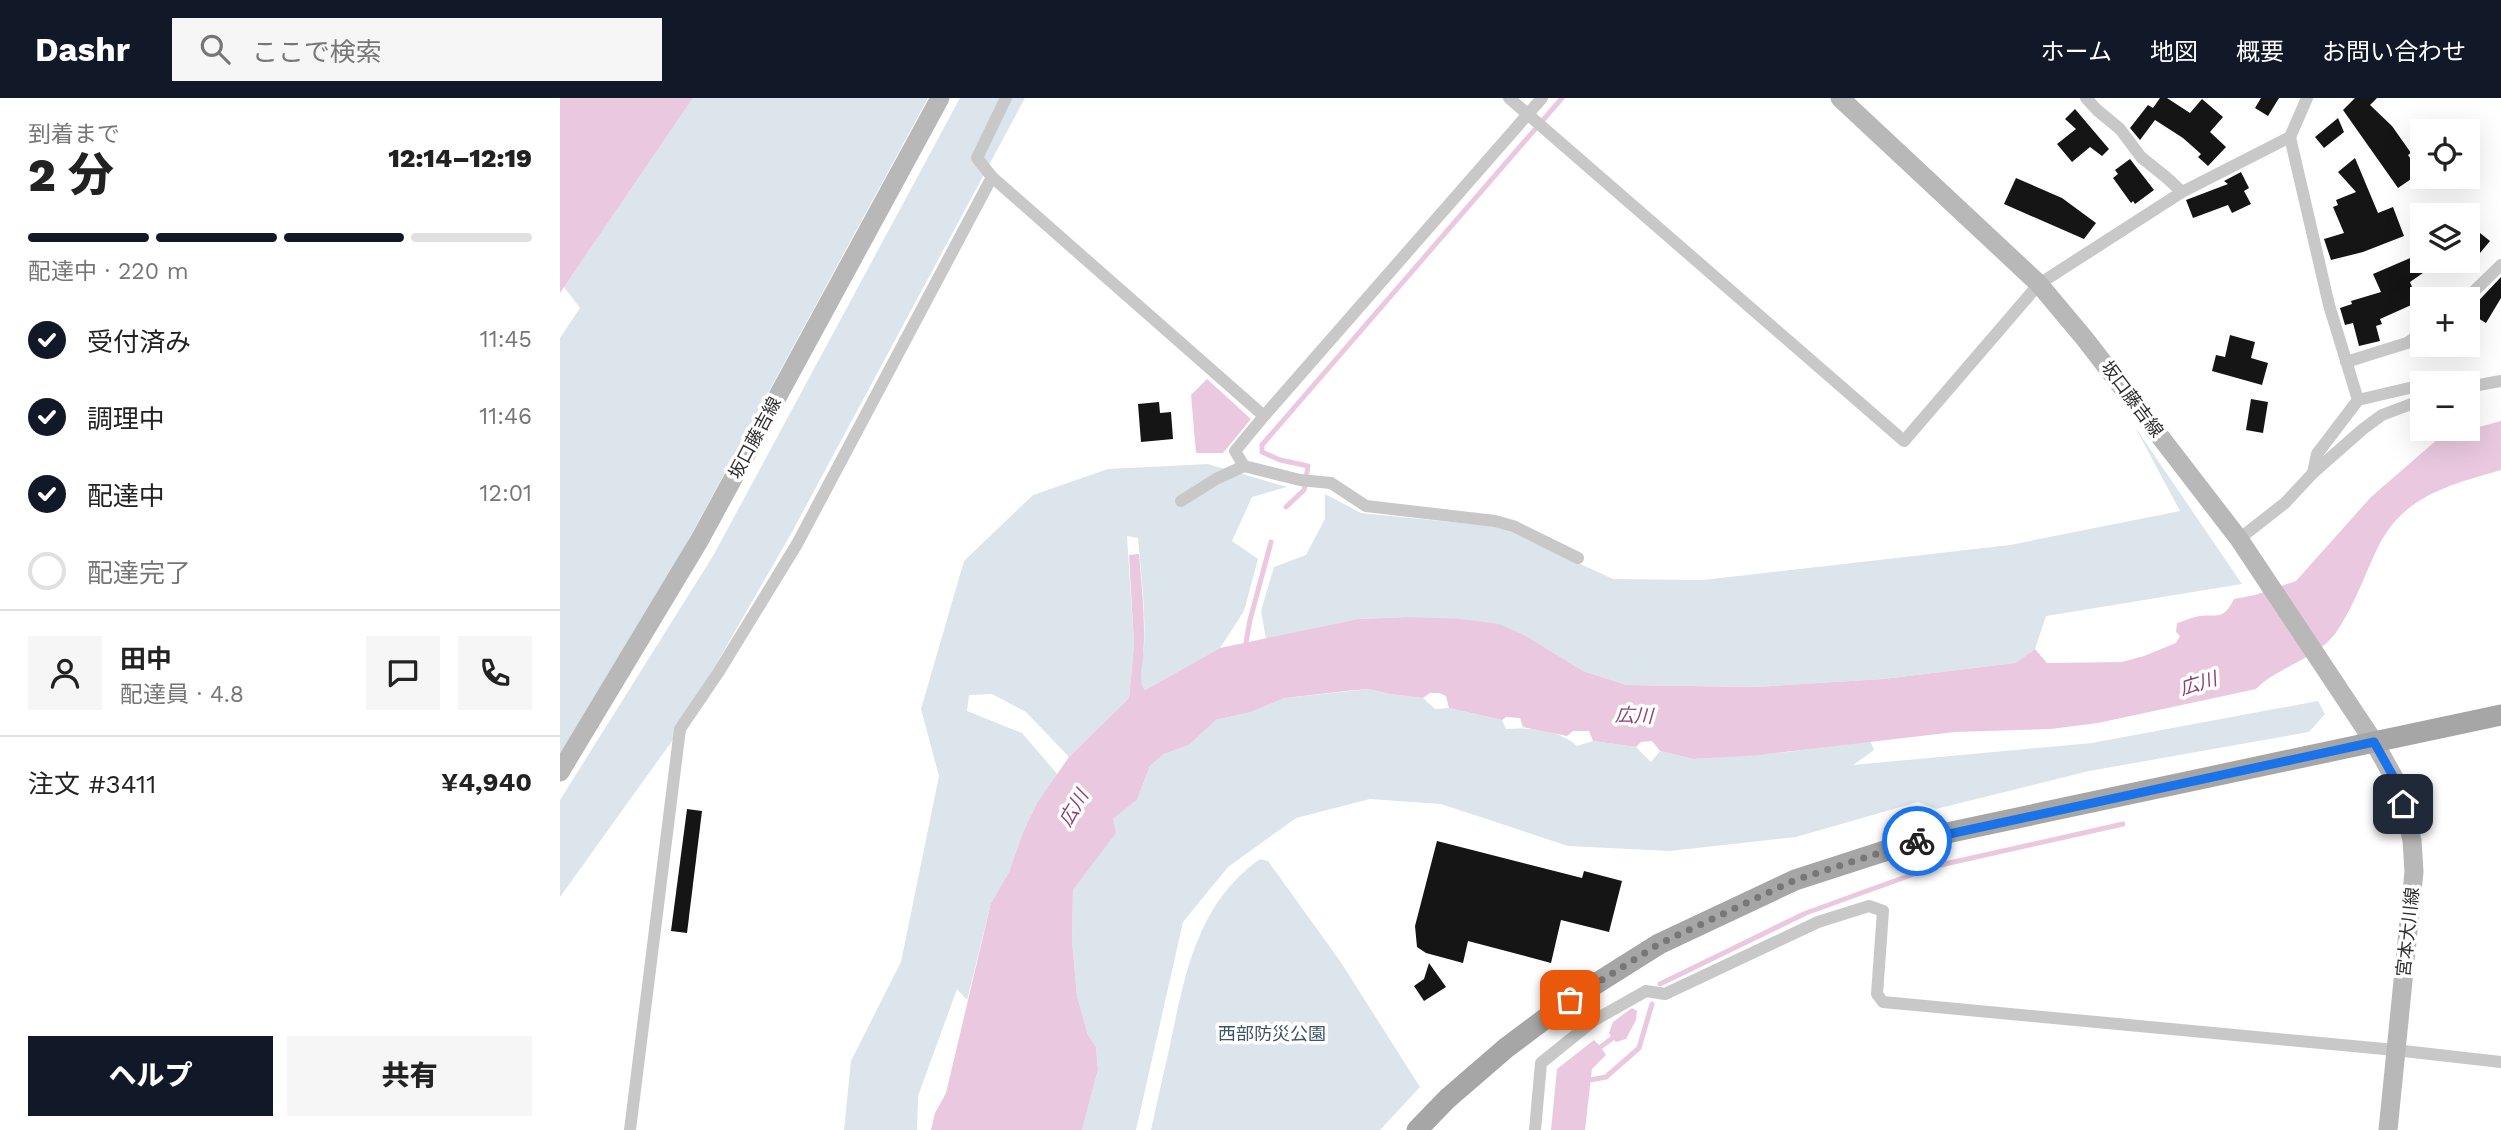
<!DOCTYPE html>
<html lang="ja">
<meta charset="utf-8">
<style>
:root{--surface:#fff;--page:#f6f6f6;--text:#222;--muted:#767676;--line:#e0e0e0;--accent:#111827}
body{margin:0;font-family:"Work Sans","Noto Sans JP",sans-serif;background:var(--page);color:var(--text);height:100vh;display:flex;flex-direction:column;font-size:26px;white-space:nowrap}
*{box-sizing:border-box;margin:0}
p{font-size:23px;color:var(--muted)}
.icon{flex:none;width:38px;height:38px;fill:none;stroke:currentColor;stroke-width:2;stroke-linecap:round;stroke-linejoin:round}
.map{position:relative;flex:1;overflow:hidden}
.side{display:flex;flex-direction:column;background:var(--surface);width:560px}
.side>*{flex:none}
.buttons{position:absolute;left:1850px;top:21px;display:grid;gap:14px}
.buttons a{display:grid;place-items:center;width:70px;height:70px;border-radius:0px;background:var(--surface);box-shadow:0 7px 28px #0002;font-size:35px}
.pin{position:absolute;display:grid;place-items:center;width:60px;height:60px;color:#fff;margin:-30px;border-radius:14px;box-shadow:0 4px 10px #0006}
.courier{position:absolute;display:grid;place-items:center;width:70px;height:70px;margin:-35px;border:5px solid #1a73e8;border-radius:50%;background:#fff;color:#222;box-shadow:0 2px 9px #0007}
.summary em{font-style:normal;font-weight:800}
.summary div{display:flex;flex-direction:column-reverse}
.summary{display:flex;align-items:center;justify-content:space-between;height:119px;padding:0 28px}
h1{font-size:46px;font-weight:800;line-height:52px}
.bar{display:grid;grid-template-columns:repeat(4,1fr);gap:10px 7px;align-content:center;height:84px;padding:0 28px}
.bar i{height:9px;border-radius:5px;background:var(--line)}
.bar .selected{background:var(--accent)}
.bar p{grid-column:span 4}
.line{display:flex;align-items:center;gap:18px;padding:0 28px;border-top:2px solid var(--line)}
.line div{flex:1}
.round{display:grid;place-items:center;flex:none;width:74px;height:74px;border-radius:0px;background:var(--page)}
ol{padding:0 28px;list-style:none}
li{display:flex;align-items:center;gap:21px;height:77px}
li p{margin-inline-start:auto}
li .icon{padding:7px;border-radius:50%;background:var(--accent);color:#fff;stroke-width:4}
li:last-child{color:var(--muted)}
li i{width:38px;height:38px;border:4px solid var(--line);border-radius:50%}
.action{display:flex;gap:14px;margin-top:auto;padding:14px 28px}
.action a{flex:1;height:80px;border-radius:0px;background:var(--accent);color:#fff;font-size:28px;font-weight:800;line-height:80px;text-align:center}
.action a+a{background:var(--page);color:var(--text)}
header{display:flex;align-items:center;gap:42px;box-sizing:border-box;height:98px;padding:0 35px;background:var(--accent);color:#fff}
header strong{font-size:33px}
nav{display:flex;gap:38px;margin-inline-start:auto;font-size:24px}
.search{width:490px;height:63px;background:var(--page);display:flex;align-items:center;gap:18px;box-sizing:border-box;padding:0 24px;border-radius:0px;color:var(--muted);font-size:26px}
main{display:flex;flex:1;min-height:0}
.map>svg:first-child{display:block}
</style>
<header>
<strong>Dashr</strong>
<div class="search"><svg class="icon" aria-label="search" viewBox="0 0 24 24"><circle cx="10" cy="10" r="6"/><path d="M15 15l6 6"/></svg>ここで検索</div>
<nav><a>ホーム</a><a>地図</a><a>概要</a><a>お問い合わせ</a></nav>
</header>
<main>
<section class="side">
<div class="summary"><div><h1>2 分</h1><p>到着まで</p></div><em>12:14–12:19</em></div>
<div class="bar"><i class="selected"></i><i class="selected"></i><i class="selected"></i><i></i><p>配達中 · 220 m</p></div>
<ol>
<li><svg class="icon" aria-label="check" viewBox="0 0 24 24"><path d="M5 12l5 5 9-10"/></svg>受付済み<p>11:45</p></li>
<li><svg class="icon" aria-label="check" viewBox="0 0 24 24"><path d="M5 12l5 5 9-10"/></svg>調理中<p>11:46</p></li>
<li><svg class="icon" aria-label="check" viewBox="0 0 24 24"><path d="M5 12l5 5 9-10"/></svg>配達中<p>12:01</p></li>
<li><i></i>配達完了</li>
</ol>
<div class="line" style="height:126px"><a class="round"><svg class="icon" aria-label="person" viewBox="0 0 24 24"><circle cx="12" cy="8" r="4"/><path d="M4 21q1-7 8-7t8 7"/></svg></a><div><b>田中</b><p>配達員 · 4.8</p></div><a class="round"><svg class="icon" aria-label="chat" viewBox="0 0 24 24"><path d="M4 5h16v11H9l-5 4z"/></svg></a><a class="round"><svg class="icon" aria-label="phone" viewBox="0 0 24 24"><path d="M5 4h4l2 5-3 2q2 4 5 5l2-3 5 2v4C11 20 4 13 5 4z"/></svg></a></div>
<div class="line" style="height:91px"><div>注文 #3411</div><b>¥4,940</b></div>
<div class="action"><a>ヘルプ</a><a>共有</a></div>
</section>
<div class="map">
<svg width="1941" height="1032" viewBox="0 0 1941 1032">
<rect width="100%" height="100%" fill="#fff"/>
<g fill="#dce5eb">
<polygon points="133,0 368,0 112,472 0,657 0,240 20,210 4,189"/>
<polygon points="400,0 465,0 232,434 112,643 0,799 0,702 153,458"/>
<polygon points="1575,329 1682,486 1486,518 1475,551 1455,565 1323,581 1196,589 1067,587 1023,573 968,539 847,519 798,521 706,541 701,513 714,469 746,457 765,421 765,396 801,415 940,429 1053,481 1143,482 1450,447 1620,413"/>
<path d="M648 366 727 389 692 399 672 443 698 461 684 513 660 550 585 592C576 582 583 562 584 550 586 513 581 476 578 440L567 438 574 547 569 600 509 659 466 614 432 596 409 597 407 613 462 635 498 677 477 705 463 734 449 774 431 805 407 902 397 891 358 998 357 1032H284L291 963 341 864 379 678 361 611 404 463 473 397 548 371Z"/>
<path d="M809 591 830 596 863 600 875 611 889 610 942 622 946 631C969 629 1000 632 1017 648L1033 643 1076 649 1091 664 1100 653 1133 661 1228 654 1310 642 1314 652 1293 667 1532 645 1758 603 1765 616 1749 634 1529 673 1376 711 1358 704 1236 739 1110 753 1008 748 881 706 810 701 736 720 668 769 623 824 576 1032H522L538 972 536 949 528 937 517 898 512 842 513 792 528 771 553 721 577 702 590 668 604 656 629 647 656 622 691 614 725 600Z"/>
<path d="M700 761 708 763 780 863 860 989 820 1032H591C598 999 606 966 613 933 627 866 641 803 700 761Z"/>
</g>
<g fill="#eac9e0">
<polygon points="0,0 133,0 0,195"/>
<polygon points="647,281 691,321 663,355 636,355 631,297"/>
<path d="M1941 323V372C1890 387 1844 397 1818 449 1804 478 1794 509 1775 536 1757 560 1718 569 1696 591L1538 625 1491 631 1395 634 1199 657 1133 661 1100 653 1092 643 1081 644 1076 649 1033 643 1029 633H1013L1007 638 963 629 960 620 946 619 942 622 889 610 886 598 879 595H870L863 600 830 596 809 591 786 593 725 600 691 614 656 622 629 647 604 656 590 668 577 702 553 721 556 735 513 792 512 842 517 898 528 937 536 949 538 972 522 1032H371L375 1015 386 995 431 805 449 774 463 734 477 705 509 659 569 600 574 547 569 457 579 456C582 491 586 526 583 560 582 571 578 584 585 592L660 550 798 521 847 519 901 521 939 526 968 539 1023 573 1067 587 1196 589 1323 581 1455 565 1475 551 1487 565 1562 564 1584 558 1616 545 1620 538 1616 534 1617 525C1624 523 1632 519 1640 518 1660 516 1663 522 1674 501L1695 497 1736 483 1811 399 1879 340Z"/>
<polygon points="1072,910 1077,913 1076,922 1066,941 1056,944 1054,942 1042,951 1046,957 1032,971 1025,1032 991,1032 997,971 1034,942 1039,947 1051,938 1049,935 1053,924"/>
</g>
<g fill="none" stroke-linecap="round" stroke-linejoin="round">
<g stroke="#eac9e0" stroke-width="5">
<polyline points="726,409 744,392 748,368 720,362 702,354 702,347 1002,0"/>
<polyline points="685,550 690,522 711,444"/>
<polyline points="1100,886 1246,815 1376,768 1563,726"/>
<polyline points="1030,982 1046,979 1079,950 1092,906"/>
</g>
</g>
<g fill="#151515">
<polygon points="1600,0 1607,0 1630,15 1642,1 1663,19 1650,34 1666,49 1648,68 1638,59 1641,56 1623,40 1595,22 1580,42 1570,30 1588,7 1593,10"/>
<polygon points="1701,0 1719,0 1708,18 1695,10"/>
<polygon points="1795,0 1817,0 1810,7 1832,28 1851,55 1848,57 1860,75 1838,90 1783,12"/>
<polygon points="1515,11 1549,51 1542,58 1530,49 1512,64 1497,46 1516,31 1505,21"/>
<polygon points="1778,20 1784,34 1764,50 1755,39"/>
<polygon points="1795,60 1818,115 1833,109 1844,138 1803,154 1771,162 1764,141 1784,135 1773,109 1778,107 1776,102 1796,94 1778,74"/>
<polygon points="1570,61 1594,92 1575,106 1573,103 1571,105 1553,80 1558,76 1555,72"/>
<polygon points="1681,74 1689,90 1684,93 1691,106 1672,115 1668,107 1633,120 1626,102 1668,86 1664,83"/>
<polygon points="1456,80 1502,100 1536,125 1524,141 1444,106"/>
<polygon points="1920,135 1930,143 1915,161 1908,154 1908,150"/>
<polygon points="1862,155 1862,163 1880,163 1850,184 1858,204 1820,221 1822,226 1816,228 1820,243 1799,248 1793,225 1785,227 1780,210 1792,206 1791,203 1821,194 1813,176"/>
<polygon points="1941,179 1941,200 1926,225 1908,214"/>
<polygon points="1670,237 1695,244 1691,260 1708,265 1702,287 1652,273 1656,257 1665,259"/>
<polygon points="1691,301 1708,304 1703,335 1686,332"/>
<polygon points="599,304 600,315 611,314 613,341 581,344 578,306"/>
<polygon points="127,711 142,713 127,835 111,833"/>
<polygon points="877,743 1022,780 1024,773 1062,783 1049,834 1001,822 991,865 908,843 903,865 866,855 857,849 855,828"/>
<polygon points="869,865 886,889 864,903 854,888 864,881"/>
</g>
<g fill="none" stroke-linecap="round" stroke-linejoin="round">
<g stroke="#c8c8c8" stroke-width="12">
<polyline points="949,0 1344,343 1479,186 1622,94 1730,39 1747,0"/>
<polyline points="1526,0 1537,12 1560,31 1581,59 1607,80 1622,94"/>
<polyline points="1730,39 1769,207 1798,302"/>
<polyline points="432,79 417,60 446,0"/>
<polyline points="1906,201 1941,167"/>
<polyline points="1786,264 1847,245 1862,235"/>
<polyline points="1886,285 1891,285"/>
<polyline points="1908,289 1941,283"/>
<polyline points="684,368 675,353 704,318"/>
<polyline points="1753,375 1757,356 1798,302 1862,287"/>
<polyline points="621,403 656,381 684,368 740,382 771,385 806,408 935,423 953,428 1018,460"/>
<polyline points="1679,441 1725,405 1753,375 1803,331 1822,317 1862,302"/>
<polyline points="70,1032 120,631 158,575 237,446 432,79 704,318 982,0"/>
<polyline points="975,1032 981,965 1033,923 1086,893 1105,896 1258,824 1309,808 1323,813 1317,896 1323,904 1835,952 1941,964"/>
</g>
<g stroke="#b8b8b8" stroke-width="19">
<polyline points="1280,0 1479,186 1525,241 1679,441 1814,644 1838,687 1852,742 1854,774 1828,1032"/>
<polyline points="0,674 139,443 380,0"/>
</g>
<polyline stroke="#a6a6a6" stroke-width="21" points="857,1032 887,1001 946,950 1010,902 1099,846 1235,782 1368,739 1941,617"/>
</g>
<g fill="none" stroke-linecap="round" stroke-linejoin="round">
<polyline stroke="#777" stroke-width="7" stroke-dasharray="0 12.6" points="1010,902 1099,846 1235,782 1357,743"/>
<polyline stroke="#1a73e8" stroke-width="9" points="1357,743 1814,644 1838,687 1843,706"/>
</g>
<g text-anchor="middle" stroke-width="7" stroke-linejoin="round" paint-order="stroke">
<g font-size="18" fill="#2e2e2e" stroke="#fff">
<text transform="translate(1572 301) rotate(53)" y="6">坂口藤吉線</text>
<text transform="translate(195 340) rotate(-62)" y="6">坂口藤吉線</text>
<text transform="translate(1848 834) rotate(-84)" y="6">宮本大川線</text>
</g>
<g font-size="18" fill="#3d5468" stroke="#fff">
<text x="712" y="942">西部防災公園</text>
</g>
<g font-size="19" font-style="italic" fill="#8d3f75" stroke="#fff">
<text transform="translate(1638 585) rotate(-17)" y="7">広川</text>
<text transform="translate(1074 617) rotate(2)" y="7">広川</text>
<text transform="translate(513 710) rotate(-59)" y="7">広川</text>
</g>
</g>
</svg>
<div class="buttons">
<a><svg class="icon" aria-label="locate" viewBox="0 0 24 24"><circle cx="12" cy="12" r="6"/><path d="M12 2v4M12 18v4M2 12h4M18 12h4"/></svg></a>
<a><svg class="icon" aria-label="layers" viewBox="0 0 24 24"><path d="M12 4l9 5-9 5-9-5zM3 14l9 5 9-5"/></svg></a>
<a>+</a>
<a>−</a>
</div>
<div class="pin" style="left:1010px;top:902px;background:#ea580c"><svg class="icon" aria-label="bag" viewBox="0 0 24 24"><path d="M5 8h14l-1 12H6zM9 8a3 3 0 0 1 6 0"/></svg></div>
<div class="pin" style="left:1843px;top:706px;background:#1f2937"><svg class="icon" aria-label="home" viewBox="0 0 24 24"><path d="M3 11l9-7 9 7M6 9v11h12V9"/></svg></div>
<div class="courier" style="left:1357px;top:743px"><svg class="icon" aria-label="bike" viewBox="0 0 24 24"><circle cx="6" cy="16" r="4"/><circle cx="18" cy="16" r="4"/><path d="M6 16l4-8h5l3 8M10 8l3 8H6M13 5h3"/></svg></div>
</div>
</main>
